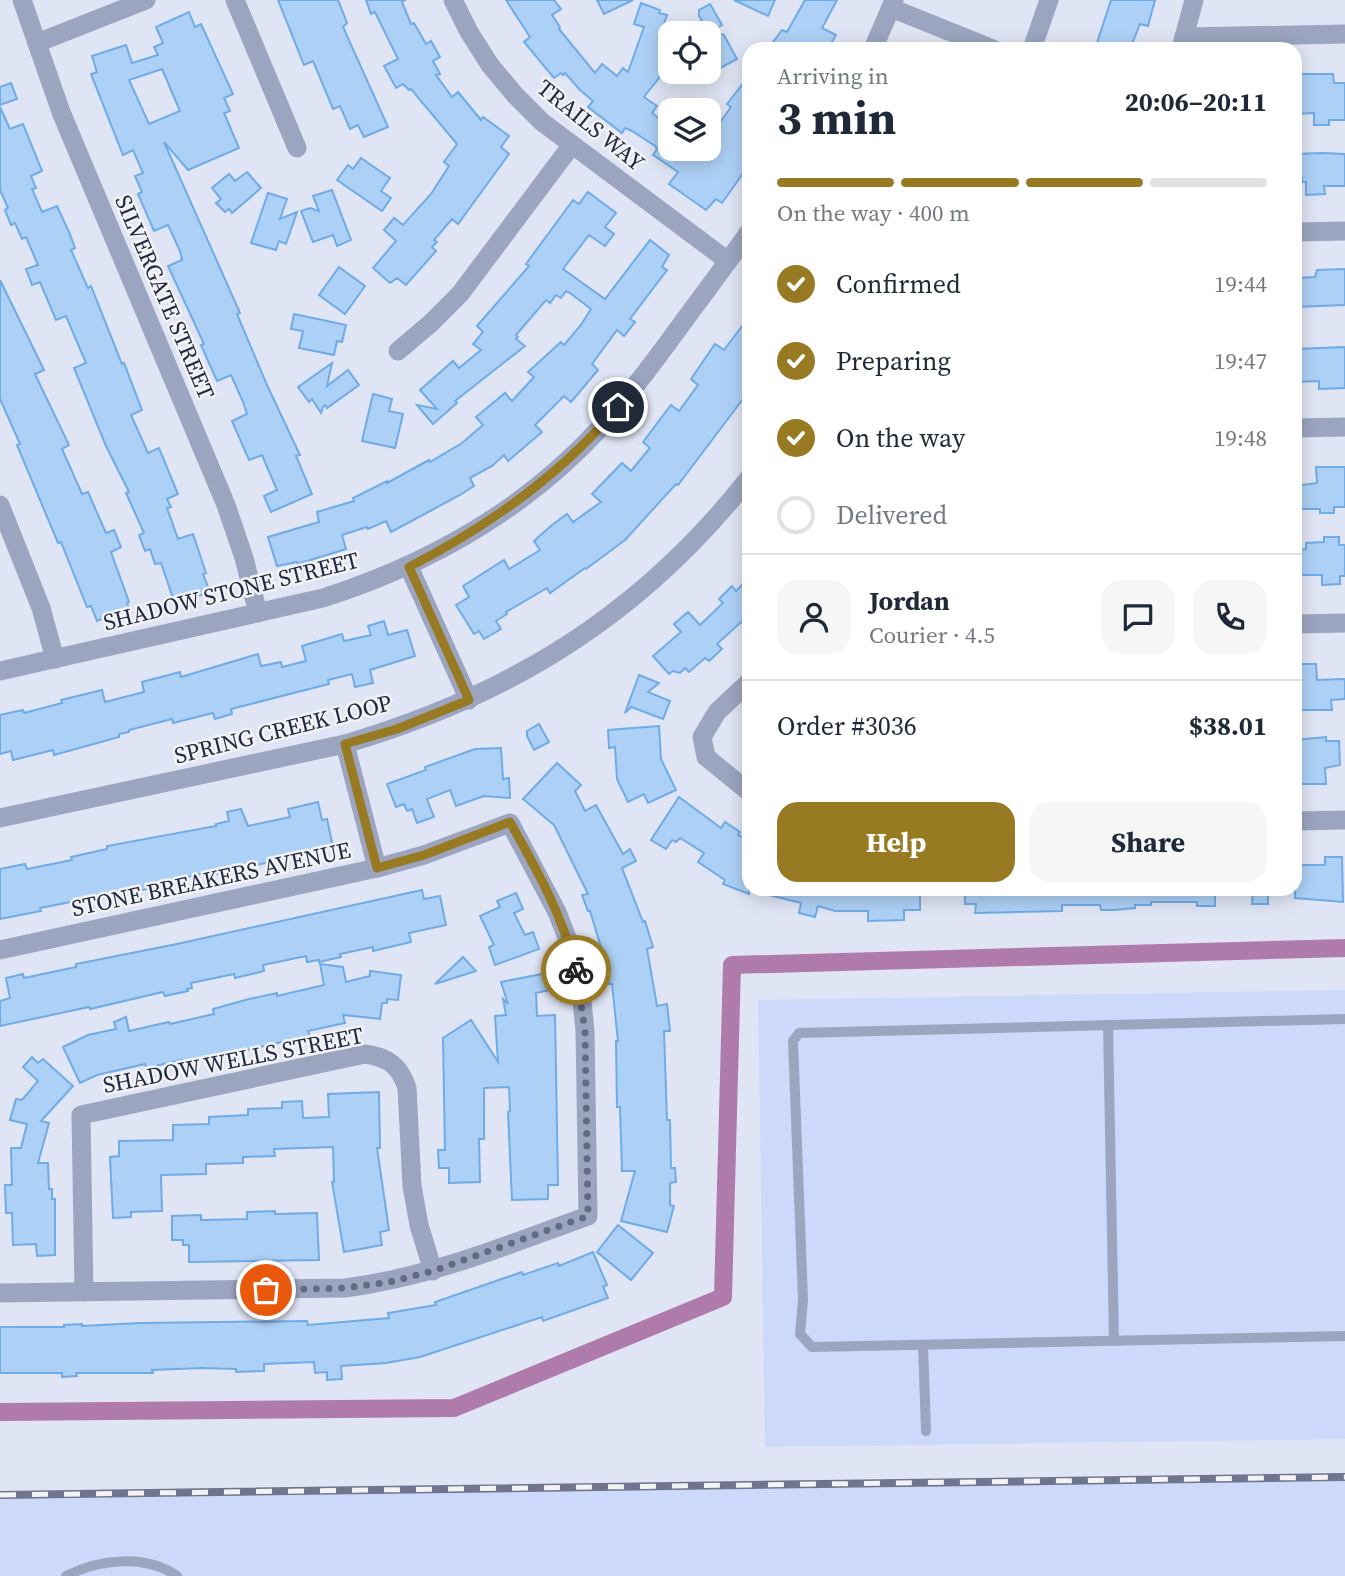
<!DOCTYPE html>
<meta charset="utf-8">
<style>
:root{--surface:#fff;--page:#f6f6f7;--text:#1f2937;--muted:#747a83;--line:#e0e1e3;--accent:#977a22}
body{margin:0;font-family:"Source Serif 4",serif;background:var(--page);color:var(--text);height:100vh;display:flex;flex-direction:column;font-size:26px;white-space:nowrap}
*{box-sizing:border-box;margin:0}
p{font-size:23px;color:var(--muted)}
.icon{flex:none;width:38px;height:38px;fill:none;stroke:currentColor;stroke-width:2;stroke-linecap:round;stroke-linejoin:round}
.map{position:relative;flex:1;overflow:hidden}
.details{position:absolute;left:742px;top:42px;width:560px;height:854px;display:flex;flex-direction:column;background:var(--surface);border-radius:21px;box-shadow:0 4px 18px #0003}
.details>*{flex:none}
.buttons{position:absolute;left:658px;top:21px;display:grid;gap:14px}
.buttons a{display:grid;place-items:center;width:63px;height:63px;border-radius:14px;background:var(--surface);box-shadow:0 4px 18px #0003;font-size:35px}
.pin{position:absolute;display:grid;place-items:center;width:60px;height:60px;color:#fff;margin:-30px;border:4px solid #fff;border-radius:50%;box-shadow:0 2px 7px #0007}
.courier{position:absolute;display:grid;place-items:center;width:70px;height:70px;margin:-35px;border:5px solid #977a22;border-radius:50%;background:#fff;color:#222;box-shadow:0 2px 9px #0007}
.headline em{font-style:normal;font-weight:700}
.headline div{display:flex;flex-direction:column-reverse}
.headline{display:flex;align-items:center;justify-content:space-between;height:119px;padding:0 35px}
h1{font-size:46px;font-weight:700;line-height:52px}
.bar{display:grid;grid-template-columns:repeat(4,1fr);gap:10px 7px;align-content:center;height:84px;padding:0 35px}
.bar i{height:9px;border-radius:5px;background:var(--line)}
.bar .on{background:var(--accent)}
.bar p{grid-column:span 4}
.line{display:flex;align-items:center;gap:18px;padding:0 35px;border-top:2px solid var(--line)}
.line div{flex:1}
.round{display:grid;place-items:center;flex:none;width:74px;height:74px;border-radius:21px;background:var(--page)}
ol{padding:0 35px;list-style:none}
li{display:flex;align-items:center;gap:21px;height:77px}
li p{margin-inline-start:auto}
li .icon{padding:7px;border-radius:50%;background:var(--accent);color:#fff;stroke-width:4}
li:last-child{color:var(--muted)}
li i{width:38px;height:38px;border:4px solid var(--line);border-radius:50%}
.button{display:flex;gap:14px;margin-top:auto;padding:14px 35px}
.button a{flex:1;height:80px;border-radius:21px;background:var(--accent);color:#fff;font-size:28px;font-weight:700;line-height:80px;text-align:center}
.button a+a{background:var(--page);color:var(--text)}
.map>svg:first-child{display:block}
</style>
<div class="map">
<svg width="1345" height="1576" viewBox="0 0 1345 1576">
<rect width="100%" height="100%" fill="#e0e5f5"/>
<g fill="#cdd9fa">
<polygon points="1345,990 1345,1439 765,1447 758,1000"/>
<polygon points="1345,1476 1345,1576 0,1576 0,1495"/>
</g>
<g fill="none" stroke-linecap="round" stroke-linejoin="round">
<polyline stroke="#af7baa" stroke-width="18" points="0,1412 454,1408 723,1297 732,965 1345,948"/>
</g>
<g fill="#add1f6" stroke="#6fabe7" stroke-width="2" fill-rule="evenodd">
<polygon points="278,0 338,0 347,23 343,27 388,127 364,137 358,125 350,129 340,106 333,109 313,61 304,65"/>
<polygon points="366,0 405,0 402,2 411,24 414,23 426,44 431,41 440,57 433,61 440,74 436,75 452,97 458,92 481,120 483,117 509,136 501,147 509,154 458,224 452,219 434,240 437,242 432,247 436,251 406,285 397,278 390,283 373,268 396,241 384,230 394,218 403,225 431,194 449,166 444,162 457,144 411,89 409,90 403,84 396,88 384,66 398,59 375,12 371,14"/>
<polygon points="506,0 554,0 561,9 552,15 560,27 559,29 595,73 602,64 617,76 623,68 628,72 644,27 634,24 641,3 660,10 659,13 667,15 659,38 670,32 670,49 662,74 644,97 657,106 652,113 670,126 670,149 709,149 709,138 731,107 727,104 749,76 749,165 722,203 716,199 706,210 669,184 678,172 653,155 657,149 655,146 632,131 625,128 622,133 588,107 593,101 580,90 565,73 563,75 561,73 554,78 524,42 530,37"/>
<polygon points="597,0 633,0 604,14"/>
<polygon points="734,0 775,0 768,16"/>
<polygon points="805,0 837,0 822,28 836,35 828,49 768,49 782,30 787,32"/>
<polygon points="1111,0 1155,0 1148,26 1140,24 1130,49 1095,49"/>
<polygon points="710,4 722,25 712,31 724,35 737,59 709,74 709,33 699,16 699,10"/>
<path d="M189 12 195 27 201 24 233 94 224 98 230 111 224 113 239 148 188 170 164 142 240 313 237 314 267 385 300 455 296 456 312 494 271 512 264 496 277 490 262 455 249 460 232 421 247 414 243 402 231 375 217 381 201 345 204 344 168 266 182 260 180 251 168 225 154 231 138 194 142 192 135 176 143 173 133 150 123 155 91 74 97 72 92 56 126 45 132 63 158 55 154 47 163 43 156 27ZM162 69 180 111 149 124 129 80Z"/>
<polygon points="1295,74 1333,74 1334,83 1345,83 1345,120 1329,120 1329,125 1314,125 1314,113 1295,114"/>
<polygon points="11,83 17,99 0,105 0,87"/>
<polygon points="0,107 10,129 23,124 42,171 31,176 36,188 32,189 42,212 57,206 69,232 75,248 71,250 88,288 91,286 122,364 124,363 142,410 131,415 148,453 159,448 178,494 167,499 171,507 167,508 178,539 193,534 206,573 203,574 210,592 175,604 161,563 155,564 150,549 145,551 139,535 144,533 126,493 129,492 106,446 74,368 86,363 66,316 56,320 40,282 32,285 26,269 38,265 26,237 22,239 15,223 11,225 5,210 8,208 0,190"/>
<polygon points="1323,153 1345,154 1345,186 1324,186 1325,194 1306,195 1306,182 1302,182 1302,177 1295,177 1295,154"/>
<polygon points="361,158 390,178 381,191 391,198 382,211 337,180 348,165 353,169"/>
<polygon points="247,172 261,188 232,213 229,209 225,212 216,203 221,199 212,188 229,174 235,181"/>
<polygon points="332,190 351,240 337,246 333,235 313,242 301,211 310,208 319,211 313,196"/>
<polygon points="588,192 616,213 605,227 614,234 605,246 589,235 563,269 605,299 650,240 669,255 662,267 667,270 630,319 635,322 624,336 617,330 592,364 598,370 571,402 564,396 535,425 542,432 528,444 508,461 504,455 492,466 470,478 474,486 460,495 391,532 386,521 368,529 367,527 342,535 346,549 298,564 297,562 277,566 268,537 319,522 317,512 354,501 353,498 387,481 387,483 429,460 430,462 462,443 483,425 476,417 505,393 512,401 534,377 528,372 561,342 564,345 581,325 591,309 570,293 566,291 561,298 556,295 550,303 546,300 516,335 518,337 516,339 525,346 455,401 457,403 433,424 417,405 437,409 420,390 453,361 459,368 481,350 473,344 483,332 477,326 529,266 526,264 573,200 579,204"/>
<polygon points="268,193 287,199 280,219 297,212 286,244 279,241 276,250 251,243"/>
<polygon points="339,267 365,286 345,314 319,295"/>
<polygon points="1345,269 1345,305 1295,307 1295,278 1315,277 1317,270"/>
<polygon points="0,280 44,370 35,374 69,445 62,449 82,494 88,492 106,533 114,530 121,547 111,552 129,602 127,603 129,608 97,621 91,606 87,607 61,542 58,543 17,445 20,444 0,399"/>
<polygon points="294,314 346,325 342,342 337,341 334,355 299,348 303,331 291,329"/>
<polygon points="749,317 749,391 678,485 676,484 625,540 586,569 585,568 550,593 547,588 506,612 507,614 496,621 501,629 484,639 479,631 474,634 456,605 469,597 463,586 504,560 509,569 540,550 534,541 552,525 567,514 573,522 601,502 592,494 622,463 631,471 650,448 643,442 671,405 679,411 698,385 691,379 715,344 724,350"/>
<polygon points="1345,347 1345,388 1319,389 1319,381 1295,382 1295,349"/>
<polygon points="332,363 327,386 348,370 359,385 327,408 325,405 323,407 321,413 312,399 309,402 298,387"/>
<polygon points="373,394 392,399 389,411 403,414 395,448 362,441"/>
<polygon points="1316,467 1345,467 1345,507 1334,507 1334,513 1320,513 1320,509 1295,509 1295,486 1317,483"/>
<polygon points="1324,537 1339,537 1339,545 1345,545 1345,576 1340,576 1340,584 1322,585 1322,575 1295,575 1295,550 1306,549 1306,543 1324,542"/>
<polygon points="749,578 749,629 741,622 717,644 722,649 709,661 705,658 689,672 685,668 680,673 673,671 669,674 653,656 681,632 674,624 688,612 700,625 723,603 719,599 732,586 736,591"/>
<polygon points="384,621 388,635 407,630 415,656 370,670 373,683 355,687 352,674 328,680 329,684 231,709 232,714 215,719 213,713 173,723 172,719 129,730 129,732 119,734 119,737 54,755 53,750 13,760 11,751 0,754 0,715 23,710 24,713 62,703 61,700 102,690 105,702 144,692 142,682 180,672 181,677 258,654 261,666 281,662 282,667 306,661 302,646 342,634 344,641 371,635 368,626"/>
<polygon points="1295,664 1316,664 1317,680 1345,679 1345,699 1331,700 1332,710 1295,710"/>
<polygon points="639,675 659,683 648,692 670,701 663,719 631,707 625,713"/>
<polygon points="539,724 549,742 534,750 527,736 527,731"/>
<polygon points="659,726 661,759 676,790 648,803 644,794 628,802 617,779 615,747 609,748 608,730"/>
<polygon points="1326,737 1326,741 1339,741 1340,765 1325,768 1326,784 1295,784 1295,740"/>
<polygon points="501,748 503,779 509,778 510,798 484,796 456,806 450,790 427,799 434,817 417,823 412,809 407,811 404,804 396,807 387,784 426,770 425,767 475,749"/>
<polygon points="557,763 581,785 575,791 585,811 596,805 623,854 630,849 636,861 622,868 643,922 645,921 653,947 647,949 657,1006 667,1004 670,1031 664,1031 667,1120 670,1120 671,1168 675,1168 676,1182 670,1183 670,1205 674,1206 667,1232 621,1221 635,1171 622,1171 620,1107 617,1107 616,1041 618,1041 612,984 609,984 603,954 590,911 588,911 582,895 588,894 554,825 523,799"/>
<polygon points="679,797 721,828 725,822 740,832 738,835 749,840 749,894 723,884 725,880 698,862 704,853 680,838 676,842 672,840 666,849 651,840"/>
<polygon points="318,802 322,820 327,819 333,847 228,872 206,876 205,873 151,885 151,888 138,891 138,889 96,899 96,897 40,908 41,911 0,919 0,869 25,864 27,869 72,860 71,857 107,849 107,846 216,826 216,824 229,821 227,812 241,809 248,826 290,817 288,809"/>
<polygon points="1325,857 1342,857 1343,902 1295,898 1295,865 1325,865"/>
<polygon points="766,889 920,889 920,910 904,910 904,920 868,921 868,911 835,911 818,906 815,917 799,913 801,903 765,894"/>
<polygon points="965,889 1215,889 1215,906 1197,906 1197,902 1151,902 1151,905 1135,905 1135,908 1115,910 1101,910 1100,905 1062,905 1062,911 975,913 976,904 965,904"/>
<polygon points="1253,889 1268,889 1268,904 1252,904"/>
<polygon points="422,890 424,899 440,896 446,925 409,933 411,942 373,951 373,947 340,954 341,957 319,962 319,960 307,962 306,956 263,965 264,971 235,978 234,974 191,983 192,988 187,989 188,991 165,996 163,992 90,1009 89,1007 0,1026 0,1001 10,998 6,978 23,974 24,978 76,967 76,964 177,944"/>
<polygon points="516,893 523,909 514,913 525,935 533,932 539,949 495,965 489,947 494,945 480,916 500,907 497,901"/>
<polygon points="463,957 476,971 435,984"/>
<polygon points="320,964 343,967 346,982 370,976 370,971 401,975 398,1000 387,999 387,1003 382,1003 380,1019 343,1015 345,1023 308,1031 310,1036 183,1064 182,1060 146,1068 145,1064 97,1075 80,1083 63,1047 88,1035 116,1029 114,1022 126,1017 129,1031 169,1022 170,1024 214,1014 213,1009 249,999 277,993 277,996 324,985"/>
<polygon points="547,973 550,990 536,993 537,1016 555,1015 558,1185 548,1185 548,1199 512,1200 508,1112 510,1111 509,1087 484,1088 484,1139 479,1139 480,1182 449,1183 449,1168 439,1168 438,1150 445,1150 443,1038 471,1020 498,1062 495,1016 506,1015 503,999 508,1004 501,982"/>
<polygon points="32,1057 38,1063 43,1059 73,1086 41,1121 49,1123 38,1163 48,1163 49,1189 52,1189 52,1199 55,1199 55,1255 37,1256 36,1244 13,1245 12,1213 6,1213 5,1185 12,1185 11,1148 21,1148 27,1124 10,1120 16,1099 22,1100 38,1081 23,1067"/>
<polygon points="379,1092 380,1148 377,1148 389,1230 380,1232 382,1245 344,1252 332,1182 334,1182 333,1147 274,1149 275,1156 243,1157 243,1163 206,1164 206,1174 161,1175 162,1211 131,1212 131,1217 113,1218 110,1157 119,1156 119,1141 173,1140 173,1125 209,1124 209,1117 248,1115 248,1109 282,1108 282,1102 302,1101 303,1118 329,1117 328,1094"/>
<polygon points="275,1211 275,1214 317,1213 319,1260 189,1262 189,1245 183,1245 183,1240 172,1240 172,1216 201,1215 201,1220 247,1219 247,1212"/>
<polygon points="618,1225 653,1253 631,1280 597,1252"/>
<polygon points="593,1252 607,1285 603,1287 608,1298 543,1321 542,1317 420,1357 386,1363 341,1366 342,1379 327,1380 327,1372 315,1373 314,1362 264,1364 264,1371 236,1372 236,1369 201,1368 152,1370 153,1373 76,1373 77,1376 62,1377 62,1373 0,1373 0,1327 64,1327 64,1325 82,1324 82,1326 140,1323 307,1321 308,1325 389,1318 388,1313 436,1305 435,1302 522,1272 523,1275 558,1263 559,1266"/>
</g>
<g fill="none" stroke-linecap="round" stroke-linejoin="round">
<g stroke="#9ca5c0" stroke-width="10">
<polyline points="1345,1019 799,1033 793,1041 803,1300 800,1334 812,1347 1345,1336"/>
<polyline points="1108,1025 1114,1341"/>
<polyline points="923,1345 926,1431"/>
<path d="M66 1576C99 1559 146 1554 177 1576"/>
</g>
<g stroke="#9ca5c0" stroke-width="19">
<polyline points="22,0 61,112 226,505 244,558 258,613"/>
<polyline points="235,0 297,148"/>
<polyline points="453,0 469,32 490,65 515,95 542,122 728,261"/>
<polyline points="891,8 993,49"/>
<polyline points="1184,37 1345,34"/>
<polyline points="37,43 146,0"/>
<polyline points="1181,48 1194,0"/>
<polyline points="873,49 894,0"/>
<polyline points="1295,232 1345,231"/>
<polyline points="398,351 431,323 460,294 571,146"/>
<polyline points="1295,428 1345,427"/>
<polyline points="0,505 41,608 55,659"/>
<polyline points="409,567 469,700"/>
<polyline points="1295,624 1345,623"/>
<path d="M0 671 323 598C429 564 525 510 601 427 625 401 646 372 667 344 694 307 722 270 749 232"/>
<polyline points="749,682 717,712 702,737 706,757 749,792"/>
<polyline points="345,744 377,868"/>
<polyline points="1295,821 1345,820"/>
<path d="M0 950 377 868 424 855 510 823 557 912 571 948 581 992 585 1031 588 1216C507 1245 431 1277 345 1288L0 1293"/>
<path d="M84 1292 81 1115 365 1054C388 1057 400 1066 407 1088L412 1186 419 1225 433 1271"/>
</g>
<g stroke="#9ca5c0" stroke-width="19">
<polyline points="1032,49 1049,0"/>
<path d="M0 818 345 744C511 695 641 615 749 478"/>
</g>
<g stroke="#6e758d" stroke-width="8">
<polyline id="rail" points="0,1495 1345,1477"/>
</g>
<use href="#rail" stroke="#f3f3f3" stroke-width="5" stroke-dasharray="16" stroke-linecap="butt"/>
</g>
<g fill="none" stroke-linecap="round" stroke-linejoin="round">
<polyline stroke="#636b83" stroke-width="7" stroke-dasharray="0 12.6" points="266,1290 345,1288 390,1282 433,1271 588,1216 585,1031 576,970"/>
<path stroke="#977a22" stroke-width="9" d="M576 970C563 916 537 870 510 822L424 855 377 868 345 744 397 729 469 700 409 567C489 526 560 476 618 407"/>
</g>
<g text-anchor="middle" stroke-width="5" stroke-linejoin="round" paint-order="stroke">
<g font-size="23" fill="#202946" stroke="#f3f3f3">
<text transform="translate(591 125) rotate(39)" y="8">TRAILS WAY</text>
<text transform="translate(165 297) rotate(67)" y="8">SILVERGATE STREET</text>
<text transform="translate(231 591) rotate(-14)" y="8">SHADOW STONE STREET</text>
<text transform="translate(283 729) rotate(-14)" y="8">SPRING CREEK LOOP</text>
<text transform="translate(211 879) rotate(-12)" y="8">STONE BREAKERS AVENUE</text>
<text transform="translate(233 1060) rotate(-11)" y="8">SHADOW WELLS STREET</text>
</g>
</g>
</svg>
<div class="buttons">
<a><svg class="icon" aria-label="locate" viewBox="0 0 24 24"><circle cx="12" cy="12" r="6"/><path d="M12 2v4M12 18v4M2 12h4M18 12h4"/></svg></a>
<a><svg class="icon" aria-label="layers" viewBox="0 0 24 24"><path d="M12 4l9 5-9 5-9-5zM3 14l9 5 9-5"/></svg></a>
</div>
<div class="pin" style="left:266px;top:1290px;background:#ea580c"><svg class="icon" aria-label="bag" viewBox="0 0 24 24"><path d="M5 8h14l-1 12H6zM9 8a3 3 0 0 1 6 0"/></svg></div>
<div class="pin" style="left:618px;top:407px;background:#1f2937"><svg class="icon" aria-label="home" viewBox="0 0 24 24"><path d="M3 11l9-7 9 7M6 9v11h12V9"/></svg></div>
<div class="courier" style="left:576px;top:970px"><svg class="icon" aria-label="bike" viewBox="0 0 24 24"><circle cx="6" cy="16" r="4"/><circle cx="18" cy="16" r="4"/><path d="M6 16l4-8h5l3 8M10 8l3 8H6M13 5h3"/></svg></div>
<section class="details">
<div class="headline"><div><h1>3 min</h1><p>Arriving in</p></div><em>20:06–20:11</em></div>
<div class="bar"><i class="on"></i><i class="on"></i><i class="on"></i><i></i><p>On the way · 400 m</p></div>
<ol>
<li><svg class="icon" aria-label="check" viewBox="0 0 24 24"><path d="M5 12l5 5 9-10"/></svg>Confirmed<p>19:44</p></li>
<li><svg class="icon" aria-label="check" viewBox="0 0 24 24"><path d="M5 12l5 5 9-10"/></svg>Preparing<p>19:47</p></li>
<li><svg class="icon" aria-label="check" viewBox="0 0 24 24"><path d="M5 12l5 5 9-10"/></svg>On the way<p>19:48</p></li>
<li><i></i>Delivered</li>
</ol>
<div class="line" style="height:126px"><a class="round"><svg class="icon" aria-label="person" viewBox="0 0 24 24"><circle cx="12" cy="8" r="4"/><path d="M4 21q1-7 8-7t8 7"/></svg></a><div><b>Jordan</b><p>Courier · 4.5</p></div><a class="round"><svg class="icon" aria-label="chat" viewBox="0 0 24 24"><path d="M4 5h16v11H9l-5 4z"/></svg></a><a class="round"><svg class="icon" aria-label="phone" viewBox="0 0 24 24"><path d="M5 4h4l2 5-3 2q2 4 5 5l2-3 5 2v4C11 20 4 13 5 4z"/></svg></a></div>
<div class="line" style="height:91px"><div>Order #3036</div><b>$38.01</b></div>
<div class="button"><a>Help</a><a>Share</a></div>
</section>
</div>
